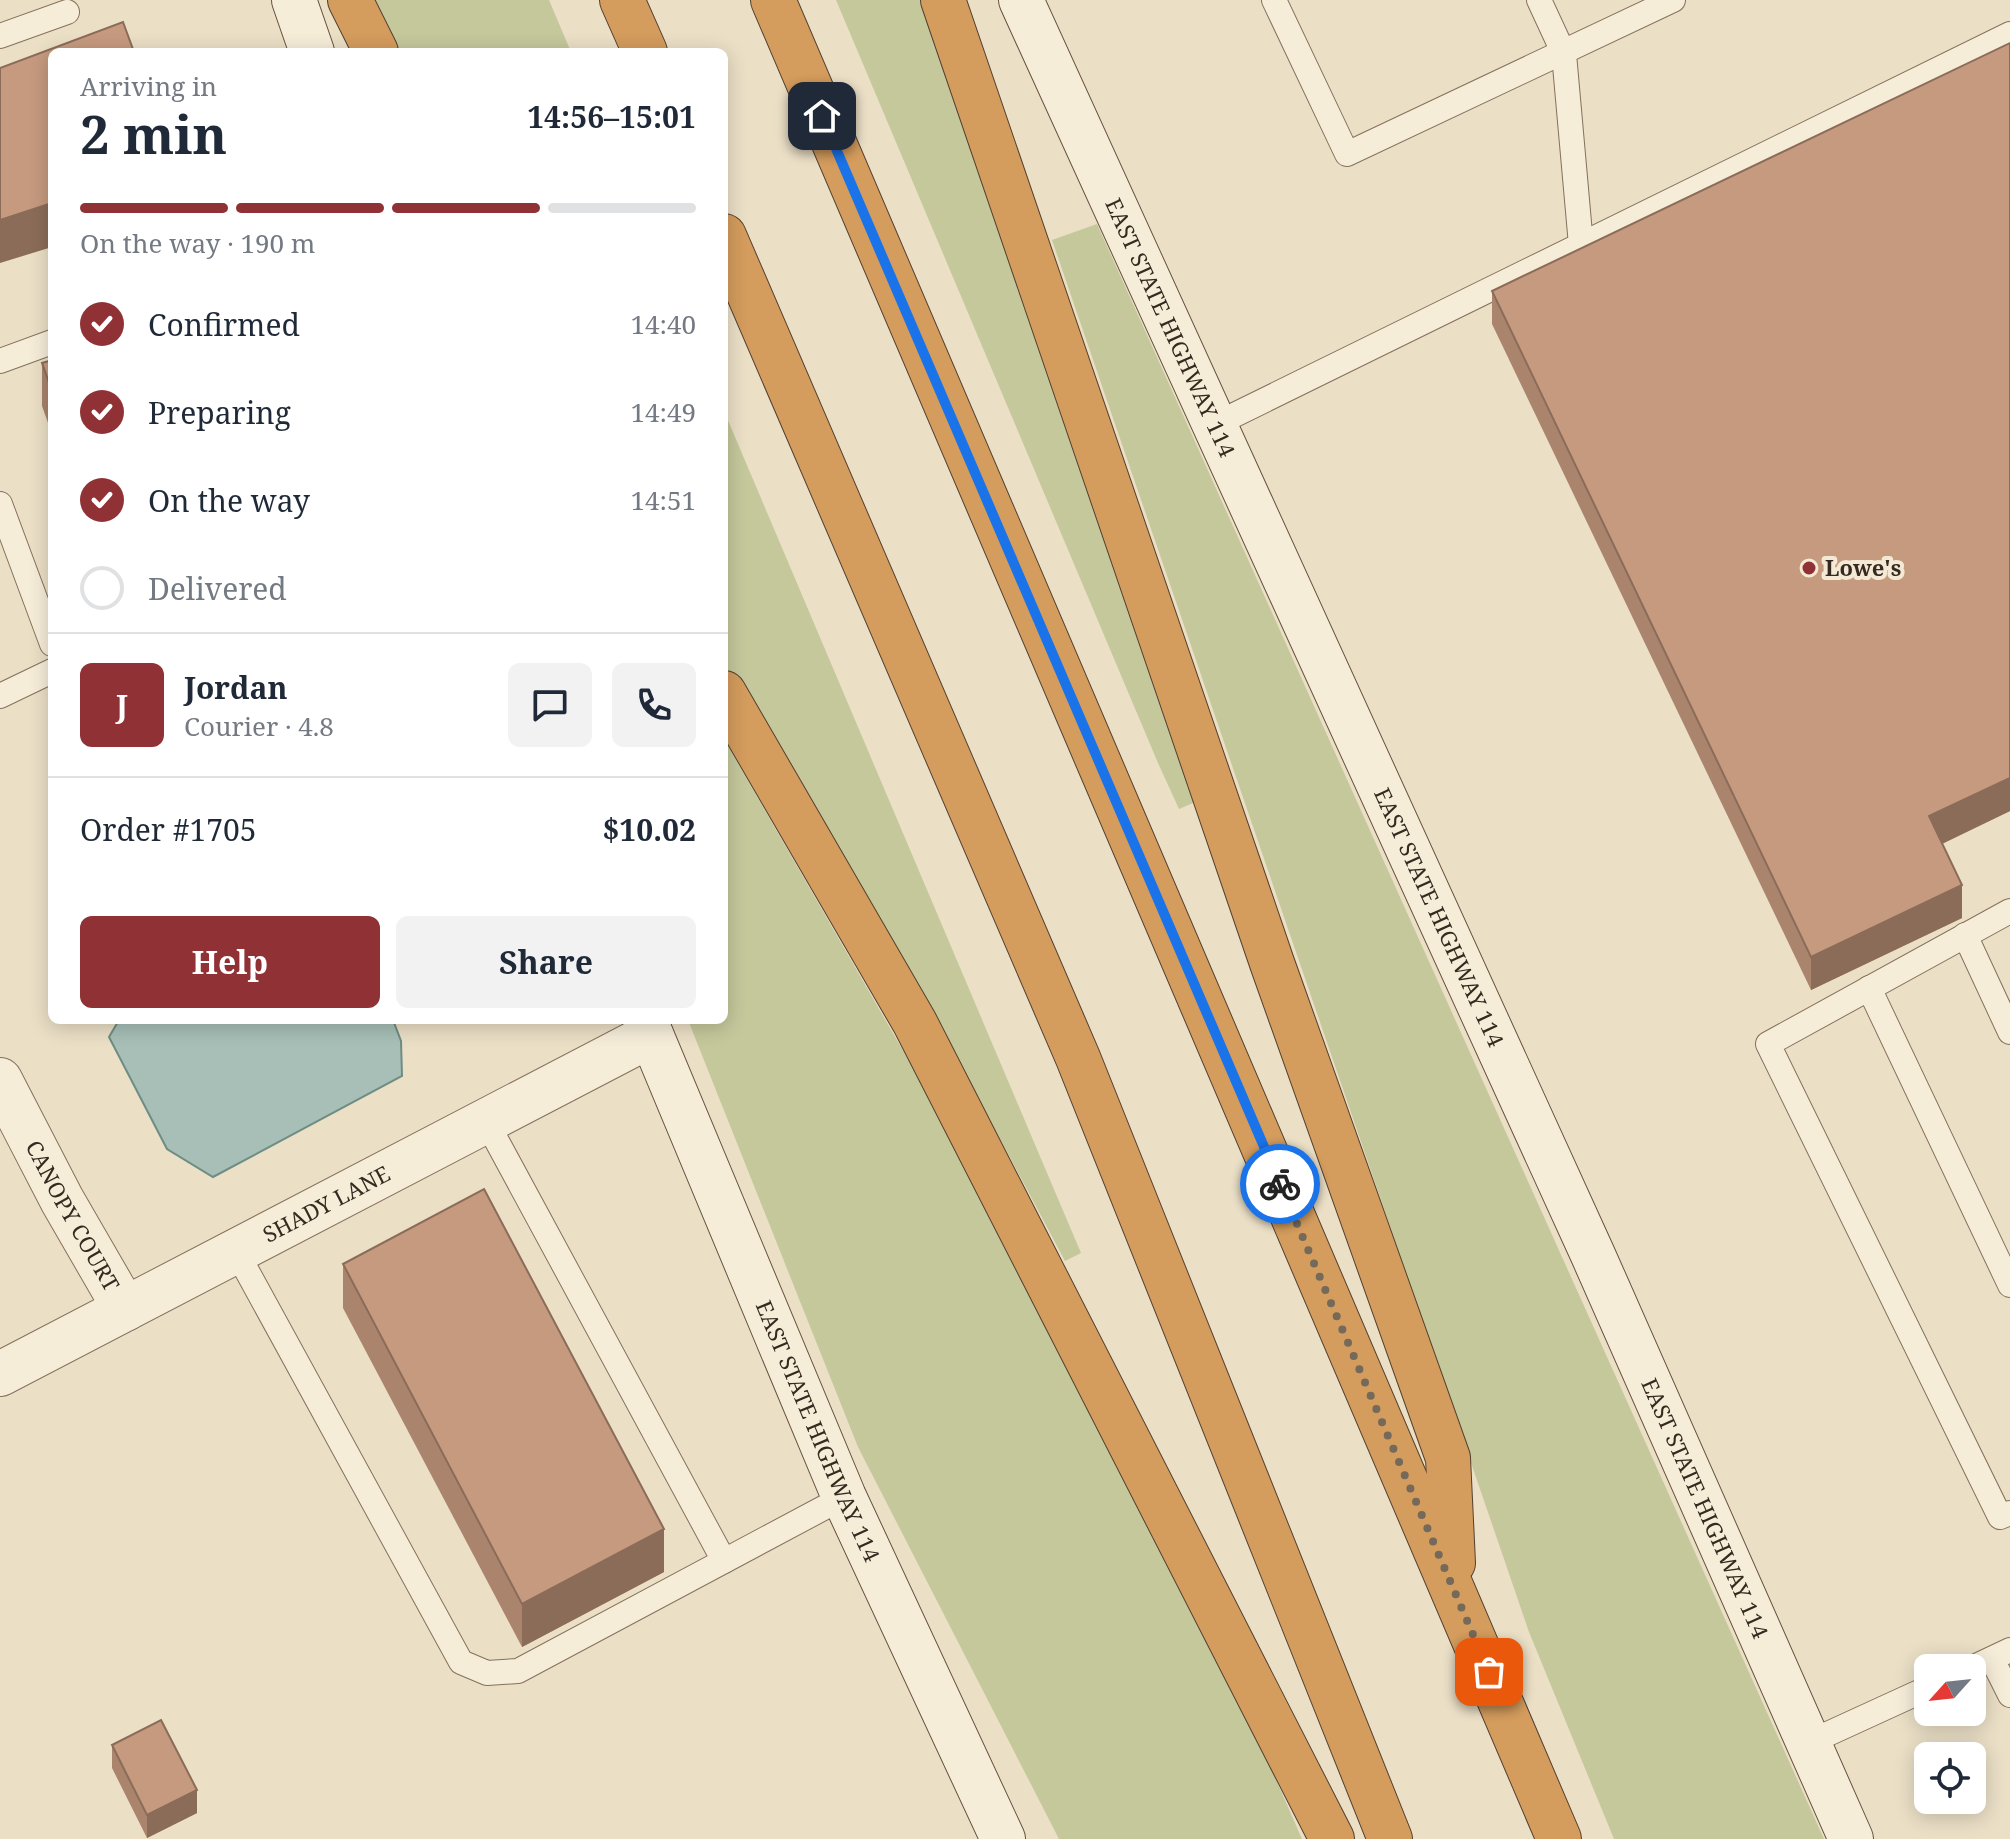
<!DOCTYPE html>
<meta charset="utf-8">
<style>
:root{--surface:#fff;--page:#f2f2f3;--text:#1f2937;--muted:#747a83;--line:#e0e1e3;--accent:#903135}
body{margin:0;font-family:"Noto Serif",serif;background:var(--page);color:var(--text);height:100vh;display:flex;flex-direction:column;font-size:30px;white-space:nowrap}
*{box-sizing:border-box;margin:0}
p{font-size:26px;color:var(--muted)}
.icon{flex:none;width:44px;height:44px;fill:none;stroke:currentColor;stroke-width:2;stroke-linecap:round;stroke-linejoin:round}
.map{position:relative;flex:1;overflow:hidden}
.drawer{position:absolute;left:48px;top:48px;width:680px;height:976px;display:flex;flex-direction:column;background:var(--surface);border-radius:12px;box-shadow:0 4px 20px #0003}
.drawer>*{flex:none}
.needle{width:52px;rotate:243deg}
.tools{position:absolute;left:1914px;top:1654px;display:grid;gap:16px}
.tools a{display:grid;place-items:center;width:72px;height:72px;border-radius:12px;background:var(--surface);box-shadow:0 4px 20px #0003;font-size:40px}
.pin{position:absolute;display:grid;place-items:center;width:68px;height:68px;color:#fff;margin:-34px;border-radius:16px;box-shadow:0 4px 12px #0006}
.courier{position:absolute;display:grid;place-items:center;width:80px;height:80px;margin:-40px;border:6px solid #1a73e8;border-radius:50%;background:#fff;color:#222;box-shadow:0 2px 10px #0007}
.head em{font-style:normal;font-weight:700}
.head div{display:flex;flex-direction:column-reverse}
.head{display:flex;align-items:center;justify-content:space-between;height:136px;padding:0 32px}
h1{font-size:52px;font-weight:700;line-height:60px}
.bar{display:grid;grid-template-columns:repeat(4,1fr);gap:12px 8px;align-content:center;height:96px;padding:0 32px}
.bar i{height:10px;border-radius:6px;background:var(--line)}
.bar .current{background:var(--accent)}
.bar p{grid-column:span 4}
.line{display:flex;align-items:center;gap:20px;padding:0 32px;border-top:2px solid var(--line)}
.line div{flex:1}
.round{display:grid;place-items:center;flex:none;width:84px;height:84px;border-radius:12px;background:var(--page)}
ol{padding:0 32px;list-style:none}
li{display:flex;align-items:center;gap:24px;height:88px}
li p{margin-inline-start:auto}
li .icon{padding:8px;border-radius:50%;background:var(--accent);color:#fff;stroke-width:4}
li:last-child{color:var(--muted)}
li i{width:44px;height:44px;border:4px solid var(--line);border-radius:50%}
.button{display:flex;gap:16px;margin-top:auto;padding:16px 32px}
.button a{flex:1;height:92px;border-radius:12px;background:var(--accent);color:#fff;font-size:32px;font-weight:700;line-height:92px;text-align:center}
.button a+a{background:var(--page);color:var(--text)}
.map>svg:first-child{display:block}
</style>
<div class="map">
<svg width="2010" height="1839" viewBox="0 0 2010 1839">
<rect width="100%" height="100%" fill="#ebdfc6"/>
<g fill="#c5c89b">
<polygon points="365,0 549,0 571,52 389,52"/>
<polygon points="836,0 929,0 1200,800 1179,809 1158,763"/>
<polygon points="1097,224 1824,1839 1614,1839 1529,1632 1052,240"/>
<polygon points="724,411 1081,1253 1065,1261 997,1133 724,663"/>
<polygon points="724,739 940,1115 1267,1759 1302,1839 1059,1839 858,1447 688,1020 724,1020"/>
</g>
<polygon fill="#a7bfb7" stroke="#6e8d84" stroke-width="2" points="119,1020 393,1020 401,1041 402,1076 213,1177 167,1149 109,1037"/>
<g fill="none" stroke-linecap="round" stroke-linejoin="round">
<g stroke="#85715d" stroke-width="26">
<g id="service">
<polyline points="1274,0 1347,154 1673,0"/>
<polyline points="1539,0 1564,54 1581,245"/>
<polyline points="0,36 67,12"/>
<polyline points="0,361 52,342"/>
<polyline points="1214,425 2010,34"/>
<polyline points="0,504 52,644"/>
<polyline points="0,696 52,671"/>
<polyline points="2010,911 1768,1044 2000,1517 2010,1513"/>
<polyline points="1965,935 2010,1032"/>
<polyline points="1869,988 2010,1285"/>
<polyline points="486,1121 724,1561"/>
<polyline points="236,1251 461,1662 487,1673 518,1671 844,1497"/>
<polyline points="1992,1659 2010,1695"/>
<polyline points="1972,1668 2010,1650"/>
<polyline points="1808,1743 1928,1688"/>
</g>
</g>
<g stroke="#85715d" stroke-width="46">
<g id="minor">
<path id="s1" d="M0 1080 62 1200 125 1309"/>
<path id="s2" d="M0 1374 651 1035"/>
</g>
</g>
<g stroke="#675240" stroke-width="46">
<g id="secondary">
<polyline points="294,0 312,52"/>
<path id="s3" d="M1021 0 1593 1255 1851 1839"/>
<path id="s4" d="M645 1020 844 1497 1003 1839"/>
</g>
</g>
<g stroke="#534031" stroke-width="46">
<g id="motorway">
<polyline points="350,0 376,52"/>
<polyline points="622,0 645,52"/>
<polyline points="773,0 1559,1839"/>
<polyline points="943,0 1272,963 1448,1458 1453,1563"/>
<polyline points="724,236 1078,1058 1390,1839"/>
<polyline points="724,693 915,1023 1332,1839"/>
</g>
</g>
<use href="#service" stroke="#f6edd9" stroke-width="24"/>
<use href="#minor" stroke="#f6edd9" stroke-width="44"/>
<use href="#secondary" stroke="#f6edd9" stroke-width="44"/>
<use href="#motorway" stroke="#d49c5d" stroke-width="44"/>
</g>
<g fill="#aa846d">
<polygon points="2010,43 2010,811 1942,844 1962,918 1811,990 1492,324 1492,291"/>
<polygon points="52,360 52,434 42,406 42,363"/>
<polygon points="343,1264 664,1572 522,1647 343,1308"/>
<polygon points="112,1745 197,1813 147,1838 112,1768"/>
</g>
<g fill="#8b6c59">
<polygon points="52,203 52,247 0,263 0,220"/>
<polygon points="2010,778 2010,811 1929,850 1929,816"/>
<polygon points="1962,885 1962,918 1811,990 1811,957"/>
<polygon points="664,1529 664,1572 522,1647 522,1604"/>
<polygon points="197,1790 197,1813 147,1838 147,1815"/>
</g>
<g fill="#c69a7f" stroke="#8b6c59" stroke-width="2">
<polygon points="123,22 134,52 52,52 52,203 0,220 0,68"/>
<polygon points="2010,43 2010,778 1929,816 1962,885 1811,957 1492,291"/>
<polygon points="52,360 52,391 42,363"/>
<polygon points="484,1189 664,1529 522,1604 343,1264"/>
<polygon points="161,1720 197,1790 147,1815 112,1745"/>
</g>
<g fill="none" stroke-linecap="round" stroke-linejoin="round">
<polyline stroke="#75695a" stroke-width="8" stroke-dasharray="0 14.4" points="1280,1184 1489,1672"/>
<polyline stroke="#1a73e8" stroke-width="10" points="822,116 1280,1184"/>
</g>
<circle fill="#903135" stroke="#f3e9d5" stroke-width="3" cx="1809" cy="568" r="8"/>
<g text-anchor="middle" stroke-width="8" stroke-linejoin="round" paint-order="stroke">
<g font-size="22" fill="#362a20" stroke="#f3e9d5">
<text dy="8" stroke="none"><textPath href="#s3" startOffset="360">EAST STATE HIGHWAY 114</textPath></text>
<text dy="8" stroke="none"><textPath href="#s3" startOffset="1008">EAST STATE HIGHWAY 114</textPath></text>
<text dy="8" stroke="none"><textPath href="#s2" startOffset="368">SHADY LANE</textPath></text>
<text dy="8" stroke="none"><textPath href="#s1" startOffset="154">CANOPY COURT</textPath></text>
<text dy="8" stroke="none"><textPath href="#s4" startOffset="446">EAST STATE HIGHWAY 114</textPath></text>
<text dy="8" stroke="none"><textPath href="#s3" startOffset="1656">EAST STATE HIGHWAY 114</textPath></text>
</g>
<g font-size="22" font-weight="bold" fill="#362a20" stroke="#f3e9d5" text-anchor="start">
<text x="1825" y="576">Lowe's</text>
</g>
</g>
</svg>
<div class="tools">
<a><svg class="needle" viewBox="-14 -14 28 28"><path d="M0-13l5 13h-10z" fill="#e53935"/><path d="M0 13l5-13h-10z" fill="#747a83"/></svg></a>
<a><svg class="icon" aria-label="locate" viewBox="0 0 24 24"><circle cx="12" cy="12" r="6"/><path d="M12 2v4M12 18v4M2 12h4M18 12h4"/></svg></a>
</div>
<div class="pin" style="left:1489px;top:1672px;background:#ea580c"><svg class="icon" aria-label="bag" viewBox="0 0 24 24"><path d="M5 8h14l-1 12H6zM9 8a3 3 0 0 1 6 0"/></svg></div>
<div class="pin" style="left:822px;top:116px;background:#1f2937"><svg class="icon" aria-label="home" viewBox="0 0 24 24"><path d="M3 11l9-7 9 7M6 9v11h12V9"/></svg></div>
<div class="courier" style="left:1280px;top:1184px"><svg class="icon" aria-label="bike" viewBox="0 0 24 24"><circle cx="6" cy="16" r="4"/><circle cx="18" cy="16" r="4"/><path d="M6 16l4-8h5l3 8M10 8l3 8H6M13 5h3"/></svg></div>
<section class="drawer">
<div class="head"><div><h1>2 min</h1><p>Arriving in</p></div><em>14:56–15:01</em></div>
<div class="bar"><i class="current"></i><i class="current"></i><i class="current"></i><i></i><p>On the way · 190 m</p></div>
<ol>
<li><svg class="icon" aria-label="check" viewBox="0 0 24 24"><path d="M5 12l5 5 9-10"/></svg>Confirmed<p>14:40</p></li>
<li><svg class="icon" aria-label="check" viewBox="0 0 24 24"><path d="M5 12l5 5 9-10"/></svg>Preparing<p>14:49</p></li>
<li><svg class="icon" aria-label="check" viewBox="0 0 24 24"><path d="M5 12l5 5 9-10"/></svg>On the way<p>14:51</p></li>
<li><i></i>Delivered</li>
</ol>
<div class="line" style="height:144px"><b class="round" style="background:var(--accent);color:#fff">J</b><div><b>Jordan</b><p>Courier · 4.8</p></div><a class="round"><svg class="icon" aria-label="chat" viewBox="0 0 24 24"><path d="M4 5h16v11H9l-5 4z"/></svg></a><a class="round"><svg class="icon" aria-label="phone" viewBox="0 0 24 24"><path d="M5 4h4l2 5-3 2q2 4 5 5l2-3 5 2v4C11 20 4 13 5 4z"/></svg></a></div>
<div class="line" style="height:104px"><div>Order #1705</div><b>$10.02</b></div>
<div class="button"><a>Help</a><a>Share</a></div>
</section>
</div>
